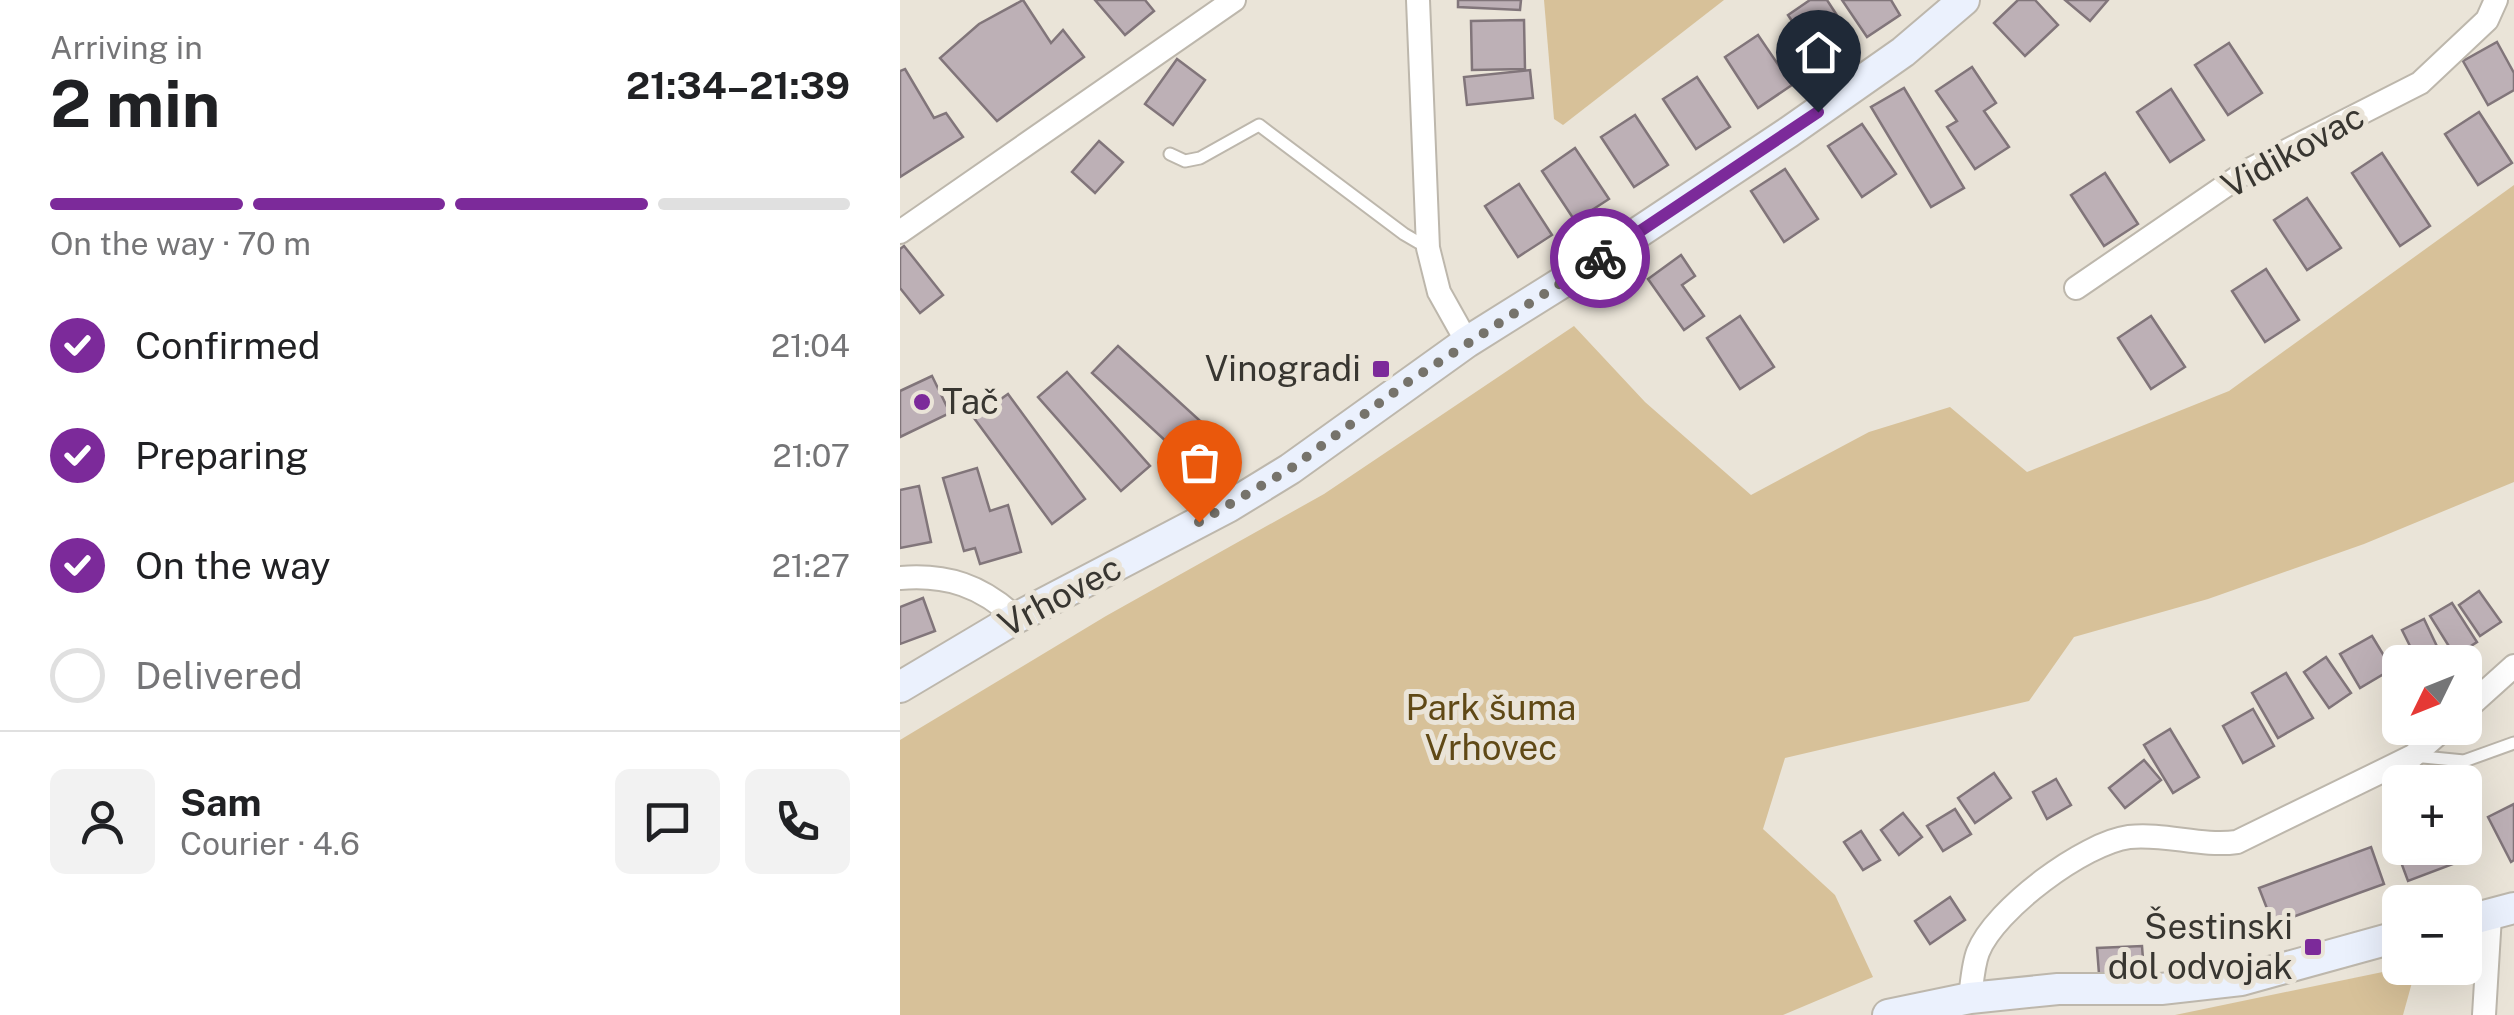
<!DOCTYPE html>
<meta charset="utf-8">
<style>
:root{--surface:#fff;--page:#f2f2f2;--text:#202124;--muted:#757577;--line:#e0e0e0;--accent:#7c2a9a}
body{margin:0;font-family:"Public Sans",sans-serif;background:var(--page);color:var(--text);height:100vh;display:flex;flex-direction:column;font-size:38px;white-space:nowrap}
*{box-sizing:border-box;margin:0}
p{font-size:32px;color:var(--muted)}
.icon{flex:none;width:55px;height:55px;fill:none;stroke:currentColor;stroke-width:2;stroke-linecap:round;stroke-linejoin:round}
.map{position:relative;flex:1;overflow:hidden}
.sheet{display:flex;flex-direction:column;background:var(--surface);width:900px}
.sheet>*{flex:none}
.needle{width:65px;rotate:227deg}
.tools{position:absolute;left:1482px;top:645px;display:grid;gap:20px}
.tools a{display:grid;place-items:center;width:100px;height:100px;border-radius:15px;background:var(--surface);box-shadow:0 10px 40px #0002;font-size:50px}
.pin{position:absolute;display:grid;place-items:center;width:85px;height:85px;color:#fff;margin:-102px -42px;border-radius:50% 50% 50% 0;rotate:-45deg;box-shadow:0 0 10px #0007}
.pin .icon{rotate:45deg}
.courier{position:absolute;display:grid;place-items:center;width:100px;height:100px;margin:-50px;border:8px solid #7c2a9a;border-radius:50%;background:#fff;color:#222;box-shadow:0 2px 12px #0007}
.headline em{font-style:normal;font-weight:700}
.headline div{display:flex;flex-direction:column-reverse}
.headline{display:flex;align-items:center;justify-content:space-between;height:170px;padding:0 50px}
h1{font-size:65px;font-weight:700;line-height:75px}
.bar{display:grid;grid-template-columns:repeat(4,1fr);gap:15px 10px;align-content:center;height:120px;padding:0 50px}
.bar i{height:12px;border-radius:8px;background:var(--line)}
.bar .current{background:var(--accent)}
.bar p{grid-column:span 4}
.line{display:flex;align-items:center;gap:25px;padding:0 50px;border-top:2px solid var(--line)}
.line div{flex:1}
.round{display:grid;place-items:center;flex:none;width:105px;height:105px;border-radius:15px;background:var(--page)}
ol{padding:0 50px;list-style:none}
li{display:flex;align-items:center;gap:30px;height:110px}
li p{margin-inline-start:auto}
li .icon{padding:10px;border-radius:50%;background:var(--accent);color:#fff;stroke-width:4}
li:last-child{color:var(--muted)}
li i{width:55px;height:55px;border:5px solid var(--line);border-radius:50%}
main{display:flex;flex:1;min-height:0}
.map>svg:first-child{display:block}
</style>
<main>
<section class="sheet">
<div class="headline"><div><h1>2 min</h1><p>Arriving in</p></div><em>21:34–21:39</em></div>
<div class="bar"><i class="current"></i><i class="current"></i><i class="current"></i><i></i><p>On the way · 70 m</p></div>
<ol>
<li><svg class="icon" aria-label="check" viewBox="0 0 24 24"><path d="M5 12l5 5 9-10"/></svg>Confirmed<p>21:04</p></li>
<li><svg class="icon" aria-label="check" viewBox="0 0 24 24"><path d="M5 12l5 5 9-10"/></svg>Preparing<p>21:07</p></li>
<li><svg class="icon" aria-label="check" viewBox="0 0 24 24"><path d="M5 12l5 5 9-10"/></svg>On the way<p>21:27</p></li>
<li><i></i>Delivered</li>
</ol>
<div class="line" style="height:180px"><a class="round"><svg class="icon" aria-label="person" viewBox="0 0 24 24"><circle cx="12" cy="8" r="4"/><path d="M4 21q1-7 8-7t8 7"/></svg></a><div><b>Sam</b><p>Courier · 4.6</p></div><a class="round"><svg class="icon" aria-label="chat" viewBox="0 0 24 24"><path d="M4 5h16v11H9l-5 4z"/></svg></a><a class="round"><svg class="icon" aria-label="phone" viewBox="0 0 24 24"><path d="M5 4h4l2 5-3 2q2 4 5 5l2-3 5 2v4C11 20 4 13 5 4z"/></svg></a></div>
</section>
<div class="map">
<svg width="1614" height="1015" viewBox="0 0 1614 1015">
<rect width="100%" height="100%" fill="#eae4d8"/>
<g fill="#d7c199">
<polygon points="644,0 824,0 663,125 654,119"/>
<polygon points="1614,185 1614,482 1464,544 1308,599 1174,637 1129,701 885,758 863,829 935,895 973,977 883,1015 0,1015 0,740 206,616 424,494 674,326 745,402 851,495 969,432 1050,407 1127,472 1329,391"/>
<polygon points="1502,968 1516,968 1503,1015 1275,1015"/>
</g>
<g fill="#bdb0b6" stroke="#81757a" stroke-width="2.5">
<polygon points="123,0 151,43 163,30 184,57 97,121 40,58 79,24"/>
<polygon points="195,0 245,0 254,11 225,35"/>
<polygon points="558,0 621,0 620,10 558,7"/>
<polygon points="910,0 927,0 955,43 921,65 888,15"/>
<polygon points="942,0 991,0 1000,15 967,37"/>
<polygon points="1118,0 1135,0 1158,25 1125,56 1094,23"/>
<polygon points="1165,0 1208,0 1190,21"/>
<polygon points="624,20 625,69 572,70 571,21"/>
<polygon points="858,35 892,85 858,108 825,57"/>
<polygon points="1597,42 1614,73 1614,90 1588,105 1563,61"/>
<polygon points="1329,43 1362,93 1328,115 1295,65"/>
<polygon points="277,59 305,80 273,125 245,104"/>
<polygon points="1072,67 1096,103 1084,111 1109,147 1075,169 1047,127 1057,121 1036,91"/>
<polygon points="5,69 34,118 46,113 63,137 0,177 0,71"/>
<polygon points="630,70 633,98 567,105 564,77"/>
<polygon points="797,77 830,127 796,149 763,99"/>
<polygon points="1004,88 1064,188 1031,207 971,107"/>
<polygon points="1271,89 1304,140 1270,162 1237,112"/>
<polygon points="1579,112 1612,163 1578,185 1545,134"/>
<polygon points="735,115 768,165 734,187 701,137"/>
<polygon points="962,124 996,174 962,197 928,146"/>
<polygon points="199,141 223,162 195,193 172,172"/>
<polygon points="675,148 709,199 675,221 642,171"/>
<polygon points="1482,153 1530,226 1500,246 1452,173"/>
<polygon points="885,169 918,219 884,242 851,191"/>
<polygon points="1205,173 1238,224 1204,246 1171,195"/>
<polygon points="619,184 652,235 618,257 585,206"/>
<polygon points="1407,198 1441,248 1407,270 1374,220"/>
<polygon points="4,246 43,295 20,313 0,288 0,249"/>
<polygon points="781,255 795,276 782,285 804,316 784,330 748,279"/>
<polygon points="1366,269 1399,320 1365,342 1332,291"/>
<polygon points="840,316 874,367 840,389 807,338"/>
<polygon points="1251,316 1285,367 1251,389 1218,338"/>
<polygon points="218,346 309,429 283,457 192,373"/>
<polygon points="167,372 250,466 221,491 138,397"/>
<polygon points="32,376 50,413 0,437 0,391"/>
<polygon points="108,394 185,499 152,524 74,418"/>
<polygon points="77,468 90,511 108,505 121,552 80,564 75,548 64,551 43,478"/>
<polygon points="19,486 31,542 0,548 0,490"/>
<polygon points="1579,591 1601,622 1580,636 1559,605"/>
<polygon points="23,598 35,631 0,644 0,607"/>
<polygon points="1552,603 1577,642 1555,656 1530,616"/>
<polygon points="1524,619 1542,657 1531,662 1518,662 1502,630"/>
<polygon points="1472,636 1492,669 1460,688 1440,654"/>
<polygon points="1426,657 1451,693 1429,708 1404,672"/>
<polygon points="1386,673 1413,718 1378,738 1352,693"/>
<polygon points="1353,709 1374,746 1343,763 1323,726"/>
<polygon points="1270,729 1299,777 1273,793 1244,745"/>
<polygon points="1244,760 1261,780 1225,808 1209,788"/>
<polygon points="1094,773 1111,798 1075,823 1058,798"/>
<polygon points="1156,779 1171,805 1147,819 1133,792"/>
<polygon points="1614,804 1614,860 1611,862 1588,817"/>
<polygon points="1055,809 1071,834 1043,851 1027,826"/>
<polygon points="1003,813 1022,837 999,855 981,830"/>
<polygon points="1500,826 1500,848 1565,848 1565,831 1574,856 1508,881 1489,830"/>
<polygon points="961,831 980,860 963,870 944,842"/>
<polygon points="1471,847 1484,884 1373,924 1359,888"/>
<polygon points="1050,897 1065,920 1030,944 1015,921"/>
<polygon points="1242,946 1244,972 1199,974 1197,948"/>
</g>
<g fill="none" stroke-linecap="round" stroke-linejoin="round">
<g stroke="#bdb7ac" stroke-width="15">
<g id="lane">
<polyline points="270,154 285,161 300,158 359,125 504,234 528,248"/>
<polyline points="1513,756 1564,761 1614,743"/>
</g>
</g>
<g stroke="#bdb7ac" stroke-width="26">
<g id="street">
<polyline points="518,0 528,248 539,292 567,342"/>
<polyline points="0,232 334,0"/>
<polyline points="1176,288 1347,171 1520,83 1587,20 1596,0"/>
<path d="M0 578C47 574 82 586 116 618"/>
<polyline points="1565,710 1614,666"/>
<path d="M1070 998C1072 983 1073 965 1078 952 1095 909 1184 843 1229 837 1265 833 1301 847 1337 842L1513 756 1545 728"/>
<polyline points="1584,1015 1590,916"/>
</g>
</g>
<g stroke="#bdb7ac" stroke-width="34">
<g id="secondary">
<polyline points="0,687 116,618 328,507 390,469 567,342 682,270 889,132 1003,52 1064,0"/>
<polyline points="1565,921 1614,908"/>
<polyline points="988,1015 1070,998 1158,989 1261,989 1341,980 1500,936"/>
</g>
</g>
<use href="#lane" stroke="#fff" stroke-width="11"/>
<use href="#street" stroke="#fff" stroke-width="22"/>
<use href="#secondary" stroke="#ebf1fd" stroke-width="30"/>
</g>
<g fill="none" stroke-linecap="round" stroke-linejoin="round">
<polyline stroke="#76736b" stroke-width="10" stroke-dasharray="0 18" points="299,522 390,469 508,382 700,258"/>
<polyline stroke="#7c2a9a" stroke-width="12" points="700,258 918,112"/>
</g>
<g fill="#7c2a9a" stroke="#eae4d8" stroke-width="4">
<rect x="471" y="359" width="20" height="20" rx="5"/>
<circle cx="22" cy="402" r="10"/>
<rect x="1403" y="937" width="20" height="20" rx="5"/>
</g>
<g text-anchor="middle" stroke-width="10" stroke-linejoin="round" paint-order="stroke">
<g font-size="35" fill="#383631" stroke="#eae4d8">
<text transform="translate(1393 151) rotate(-29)" y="12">Vidikovac</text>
<text transform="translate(160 596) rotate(-28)" y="12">Vrhovec</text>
</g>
<g font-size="35" fill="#383631" stroke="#eae4d8" text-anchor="end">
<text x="461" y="381">Vinogradi</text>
<text x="42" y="414" text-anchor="start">Tač</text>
<text x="1393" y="939">Šestinski<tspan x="1393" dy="40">dol odvojak</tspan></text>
</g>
<g font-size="35" fill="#604916" stroke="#eae4d8">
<text x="591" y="720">Park šuma<tspan x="591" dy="40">Vrhovec</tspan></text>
</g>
</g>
</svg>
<div class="tools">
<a><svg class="needle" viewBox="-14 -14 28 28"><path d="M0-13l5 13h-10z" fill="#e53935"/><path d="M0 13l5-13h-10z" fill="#757577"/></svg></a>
<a>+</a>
<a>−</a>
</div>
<div class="pin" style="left:299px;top:522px;background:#ea580c"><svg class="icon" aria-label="bag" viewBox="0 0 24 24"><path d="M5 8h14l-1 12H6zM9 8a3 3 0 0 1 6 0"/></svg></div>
<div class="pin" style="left:918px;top:112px;background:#1f2937"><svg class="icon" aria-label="home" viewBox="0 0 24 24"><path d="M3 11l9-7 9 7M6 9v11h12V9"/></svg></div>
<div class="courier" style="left:700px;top:258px"><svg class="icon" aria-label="bike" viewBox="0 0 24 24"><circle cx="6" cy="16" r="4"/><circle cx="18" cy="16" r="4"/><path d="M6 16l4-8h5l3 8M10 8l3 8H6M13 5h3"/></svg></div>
</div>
</main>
